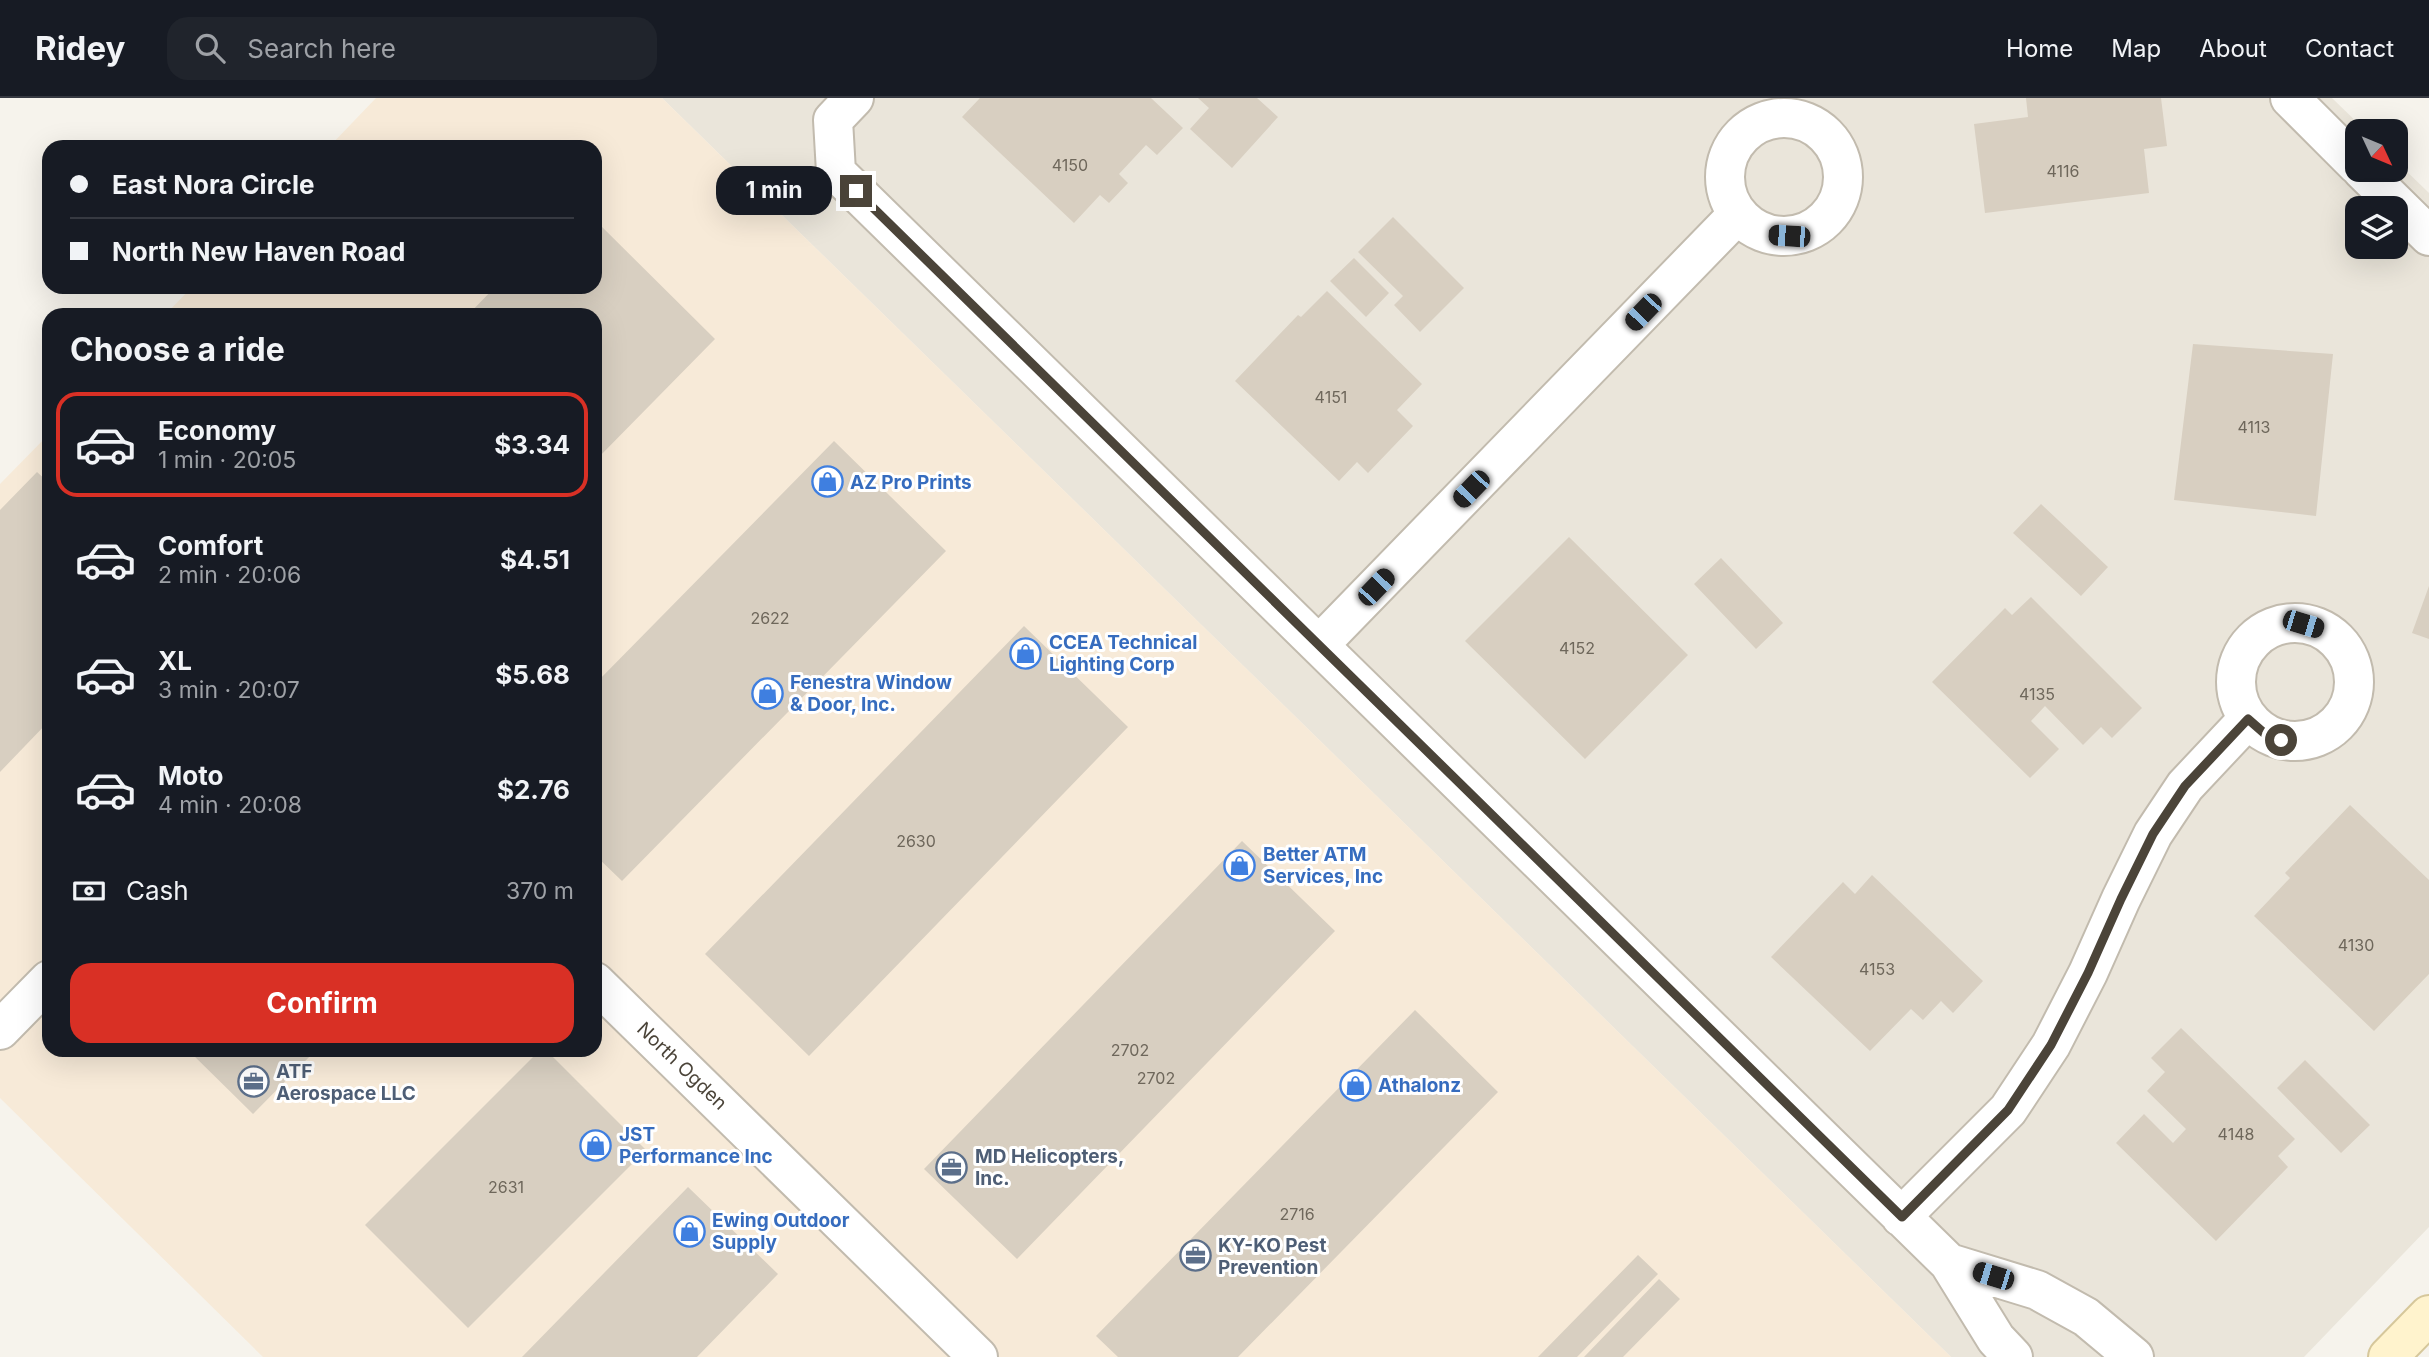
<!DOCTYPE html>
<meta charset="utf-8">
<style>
body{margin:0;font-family:Inter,sans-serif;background:#20242c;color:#f1f3f6;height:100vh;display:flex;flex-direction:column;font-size:26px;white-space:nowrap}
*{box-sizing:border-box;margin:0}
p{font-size:23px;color:#9ea1a6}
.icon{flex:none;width:38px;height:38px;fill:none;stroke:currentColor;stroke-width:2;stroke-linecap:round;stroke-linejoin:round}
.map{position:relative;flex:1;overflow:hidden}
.sheet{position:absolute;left:42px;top:210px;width:560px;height:749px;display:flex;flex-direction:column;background:#171b24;border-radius:21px;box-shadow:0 7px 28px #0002}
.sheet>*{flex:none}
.top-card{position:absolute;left:42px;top:42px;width:560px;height:154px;border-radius:21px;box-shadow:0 7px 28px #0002;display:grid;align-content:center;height:154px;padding:0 28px;background:#171b24}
.needle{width:46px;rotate:134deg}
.tools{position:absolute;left:2345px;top:21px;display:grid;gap:14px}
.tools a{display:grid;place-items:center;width:63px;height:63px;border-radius:14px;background:#171b24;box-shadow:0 7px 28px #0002;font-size:35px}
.end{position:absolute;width:32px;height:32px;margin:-16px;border:9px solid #4b4439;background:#fff;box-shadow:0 0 0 4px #fff}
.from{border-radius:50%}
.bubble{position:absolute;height:49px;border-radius:21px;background:#171b24;box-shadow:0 7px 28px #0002;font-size:23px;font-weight:700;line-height:49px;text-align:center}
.car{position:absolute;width:21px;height:42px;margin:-21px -10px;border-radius:9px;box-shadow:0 0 5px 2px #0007;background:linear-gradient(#222 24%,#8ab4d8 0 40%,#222 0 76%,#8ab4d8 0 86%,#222 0)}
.top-card b{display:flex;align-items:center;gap:24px;height:66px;font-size:26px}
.top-card b+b{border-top:2px solid #363941}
.top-card i{width:18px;height:18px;background:#f1f3f6}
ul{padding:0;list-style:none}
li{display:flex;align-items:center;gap:21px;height:105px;margin:0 14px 10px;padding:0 14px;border:4px solid transparent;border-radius:21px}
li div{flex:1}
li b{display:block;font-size:26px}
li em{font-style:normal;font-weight:700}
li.active{border-color:#d93025}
li>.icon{width:63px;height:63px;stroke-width:1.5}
h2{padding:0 28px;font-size:32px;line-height:84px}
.pay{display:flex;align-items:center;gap:18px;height:77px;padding:0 28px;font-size:26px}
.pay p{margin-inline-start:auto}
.cta{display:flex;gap:14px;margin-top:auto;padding:14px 28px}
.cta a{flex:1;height:80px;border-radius:21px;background:#d93025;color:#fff;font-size:28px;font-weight:700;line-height:80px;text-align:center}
header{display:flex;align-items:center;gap:42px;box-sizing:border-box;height:98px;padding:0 35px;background:#171b24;border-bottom:2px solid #363941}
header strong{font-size:33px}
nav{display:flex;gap:38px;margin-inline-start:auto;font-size:24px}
.search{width:490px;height:63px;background:#20242c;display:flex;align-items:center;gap:18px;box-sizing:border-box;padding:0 24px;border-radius:21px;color:#9ea1a6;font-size:26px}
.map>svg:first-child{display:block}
</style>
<header>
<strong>Ridey</strong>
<div class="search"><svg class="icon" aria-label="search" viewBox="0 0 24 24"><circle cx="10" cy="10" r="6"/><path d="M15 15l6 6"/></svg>Search here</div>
<nav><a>Home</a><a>Map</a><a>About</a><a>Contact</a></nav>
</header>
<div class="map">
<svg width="2429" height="1259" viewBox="0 0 2429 1259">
<rect width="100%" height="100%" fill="#f6f3ec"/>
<path fill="#eae5da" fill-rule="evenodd" d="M662 0H2332L2366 33H2357V72H2396V63L2429 95V1129L2304 1259H1951ZM2357 110H2396V149H2357Z"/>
<path fill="#f7ead8" d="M376 0H662L1951 1259H263L0 1000V386L49 336V952H595V217H165L192 189H595V49H329Z"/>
<path fill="#d8cfc1" d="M980 0H1151L1183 30 1157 57 1146 47 1119 76 1128 85 1109 105 1100 97 1074 125 962 19Z
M1198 0H1257L1278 19 1232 70 1190 31 1209 10Z
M2026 0H2161L2167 48 2144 51 2149 95 1985 115 1974 26 2028 19Z
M1393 119 1464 190 1420 234 1394 207 1403 198 1358 154Z
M595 122 715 241 595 363V217H468L495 189H595Z
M1354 160 1389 195 1366 219 1330 183Z
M1327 193 1422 286 1397 312 1413 328 1368 375 1357 364 1339 383 1235 283 1298 217 1301 219Z
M2193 246 2333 256 2316 418 2174 402Z
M834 343 946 453 622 783 595 757V586Z
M37 374 49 385V623L0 674V412Z
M2041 406 2108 469 2081 498 2013 435Z
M1569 439 1688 557 1585 661 1465 543Z
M1721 460 1783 525 1756 551 1694 486Z
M2429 488V541L2412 535Z
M2031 499 2142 610 2112 640 2101 629 2083 647 2045 608 2031 623 2059 651 2030 680 1932 584 2005 510 2012 517Z
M1024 528 1128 629 809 958 705 856Z
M2350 707 2429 782V876L2374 933 2254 818 2290 780 2285 775Z
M1242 743 1335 833 1017 1161 924 1071Z
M1872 777 1983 883 1953 915 1941 903 1923 922 1911 911 1870 953 1771 859 1843 784 1855 796Z
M1415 912 1498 994 1238 1259H1118L1096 1238Z
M2181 930 2295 1041 2278 1058 2288 1069 2216 1143 2116 1045 2144 1016 2173 1045 2186 1031 2147 993 2165 974 2151 960Z
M188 952H316L253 1016Z
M540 952H546L646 1052 468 1230 365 1127Z
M2305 962 2370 1027 2341 1055 2277 990Z
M688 1089 778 1176 697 1259H522Z
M1638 1157 1658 1176 1577 1259H1538Z
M1659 1181 1680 1201 1623 1259H1584Z"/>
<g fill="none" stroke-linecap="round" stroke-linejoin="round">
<defs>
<path id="minor" d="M854 0 833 22 836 74 1949 1165
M2290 0 2357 67
M1725 79a59 59 0 1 1 118 0a59 59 0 1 1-118 0Z
M2362 72 2429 138
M2236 584a59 59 0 1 1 118 0a59 59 0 1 1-118 0Z
M1319 547 1738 116
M595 884 978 1259
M0 932 49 882
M1901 1119 2008 1012 2051 947 2088 875 2121 801 2153 736 2185 688 2248 621
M2013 1259 1996 1241 1949 1165 2037 1192 2086 1219 2134 1259"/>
<path id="secondary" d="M2388 1259 2429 1217"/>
</defs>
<use href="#minor" stroke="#c2bbae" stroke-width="42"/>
<use href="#secondary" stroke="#d6c79b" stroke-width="42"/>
<use href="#minor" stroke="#fff" stroke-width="38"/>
<use href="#secondary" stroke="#fff3cd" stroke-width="38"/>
</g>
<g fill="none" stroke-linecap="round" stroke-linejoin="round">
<path stroke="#4b4439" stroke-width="9" d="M856 93 1902 1119 2008 1012 2051 947 2088 875 2121 801 2153 736 2185 688 2248 621 2264 635 2281 642"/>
</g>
<defs>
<symbol id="shop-ring" viewBox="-11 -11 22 22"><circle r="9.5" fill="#fff" stroke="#3f7fe0" stroke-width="1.5"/><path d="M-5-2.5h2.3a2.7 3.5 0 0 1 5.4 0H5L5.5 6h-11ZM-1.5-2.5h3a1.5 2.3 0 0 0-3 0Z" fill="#3f7fe0"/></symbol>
<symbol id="office-ring" viewBox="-11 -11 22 22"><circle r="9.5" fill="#fff" stroke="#5c6f8a" stroke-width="1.5"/><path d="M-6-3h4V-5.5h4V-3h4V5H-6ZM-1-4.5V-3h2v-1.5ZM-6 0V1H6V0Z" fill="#5c6f8a"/></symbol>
</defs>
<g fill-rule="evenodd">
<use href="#shop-ring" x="810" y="366" width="35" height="35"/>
<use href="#shop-ring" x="1008" y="538" width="35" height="35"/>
<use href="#shop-ring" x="750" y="578" width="35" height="35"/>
<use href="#shop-ring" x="1222" y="750" width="35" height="35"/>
<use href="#office-ring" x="236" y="966" width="35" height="35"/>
<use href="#shop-ring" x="1338" y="970" width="35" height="35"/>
<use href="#shop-ring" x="578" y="1030" width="35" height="35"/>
<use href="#office-ring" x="934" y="1052" width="35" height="35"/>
<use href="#shop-ring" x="672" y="1116" width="35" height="35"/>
<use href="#office-ring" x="1178" y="1140" width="35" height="35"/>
</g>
<g text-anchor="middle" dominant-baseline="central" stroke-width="6" stroke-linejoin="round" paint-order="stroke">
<g font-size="16" fill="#6e675b">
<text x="1070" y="67">4150</text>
<text x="2063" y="73">4116</text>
<text x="1331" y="299">4151</text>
<text x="2254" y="329">4113</text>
<text x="770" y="520">2622</text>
<text x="1577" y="550">4152</text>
<text x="2037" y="596">4135</text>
<text x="916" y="743">2630</text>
<text x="2356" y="847">4130</text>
<text x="1877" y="871">4153</text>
<text x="1130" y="952">2702</text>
<text x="1156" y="980">2702</text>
<text x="2236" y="1036">4148</text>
<text x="506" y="1089">2631</text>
<text x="1297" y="1116">2716</text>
</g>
<g font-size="19" font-weight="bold" fill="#366cbe" stroke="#fff" text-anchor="start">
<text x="850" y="384">AZ Pro Prints</text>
<text x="1049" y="544">CCEA Technical<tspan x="1049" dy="22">Lighting Corp</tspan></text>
<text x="790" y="584">Fenestra Window<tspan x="790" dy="22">&amp; Door, Inc.</tspan></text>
<text x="1263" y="756">Better ATM<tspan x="1263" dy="22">Services, Inc</tspan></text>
<text x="1378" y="987">Athalonz</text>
<text x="619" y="1036">JST<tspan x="619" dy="22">Performance Inc</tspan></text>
<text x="712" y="1122">Ewing Outdoor<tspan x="712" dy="22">Supply</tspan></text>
</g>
<g font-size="19" fill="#4b4439" stroke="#fff">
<text transform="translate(682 968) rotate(44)">North Ogden</text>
</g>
<g font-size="19" font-weight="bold" fill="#4e5e75" stroke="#fff" text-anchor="start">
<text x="276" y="973">ATF<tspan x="276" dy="22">Aerospace LLC</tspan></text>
<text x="975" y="1058">MD Helicopters,<tspan x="975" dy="22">Inc.</tspan></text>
<text x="1218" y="1147">KY-KO Pest<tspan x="1218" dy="22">Prevention</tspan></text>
</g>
</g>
</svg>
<div class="tools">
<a><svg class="needle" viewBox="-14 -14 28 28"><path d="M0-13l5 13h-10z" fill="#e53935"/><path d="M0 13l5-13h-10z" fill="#9ea1a6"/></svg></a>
<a><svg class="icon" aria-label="layers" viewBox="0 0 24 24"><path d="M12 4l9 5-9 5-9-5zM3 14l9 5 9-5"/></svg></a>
</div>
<i class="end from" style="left:2281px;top:642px"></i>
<i class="end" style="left:856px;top:93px"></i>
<div class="bubble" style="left:716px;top:68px;width:116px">1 min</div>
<i class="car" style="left:1789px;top:138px;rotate:274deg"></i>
<i class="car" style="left:1643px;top:214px;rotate:224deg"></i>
<i class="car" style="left:1471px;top:391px;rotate:224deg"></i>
<i class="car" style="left:1376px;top:489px;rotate:44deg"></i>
<i class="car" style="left:2303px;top:526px;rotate:107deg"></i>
<i class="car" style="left:1993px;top:1178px;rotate:287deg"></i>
<div class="top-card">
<b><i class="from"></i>East Nora Circle</b>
<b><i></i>North New Haven Road</b>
</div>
<section class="sheet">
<h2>Choose a ride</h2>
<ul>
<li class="active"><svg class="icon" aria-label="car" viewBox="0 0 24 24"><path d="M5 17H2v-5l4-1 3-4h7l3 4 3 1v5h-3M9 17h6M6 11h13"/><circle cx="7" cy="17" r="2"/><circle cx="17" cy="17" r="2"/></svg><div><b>Economy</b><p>1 min · 20:05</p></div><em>$3.34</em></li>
<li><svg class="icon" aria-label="car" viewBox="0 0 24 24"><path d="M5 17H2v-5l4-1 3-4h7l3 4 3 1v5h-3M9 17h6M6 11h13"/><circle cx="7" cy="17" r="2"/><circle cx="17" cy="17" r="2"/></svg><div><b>Comfort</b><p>2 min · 20:06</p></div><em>$4.51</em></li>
<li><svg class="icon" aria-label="car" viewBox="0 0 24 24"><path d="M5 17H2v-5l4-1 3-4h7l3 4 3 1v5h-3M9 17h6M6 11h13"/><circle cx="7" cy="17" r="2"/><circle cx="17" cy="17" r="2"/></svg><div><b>XL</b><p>3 min · 20:07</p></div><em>$5.68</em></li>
<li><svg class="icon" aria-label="car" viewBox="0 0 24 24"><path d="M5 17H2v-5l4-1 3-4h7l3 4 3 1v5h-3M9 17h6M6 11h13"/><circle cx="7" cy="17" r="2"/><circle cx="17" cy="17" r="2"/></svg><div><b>Moto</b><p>4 min · 20:08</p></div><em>$2.76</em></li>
</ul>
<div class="pay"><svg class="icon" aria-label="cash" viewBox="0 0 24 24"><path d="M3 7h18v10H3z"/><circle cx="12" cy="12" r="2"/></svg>Cash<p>370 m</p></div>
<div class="cta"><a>Confirm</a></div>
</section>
</div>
